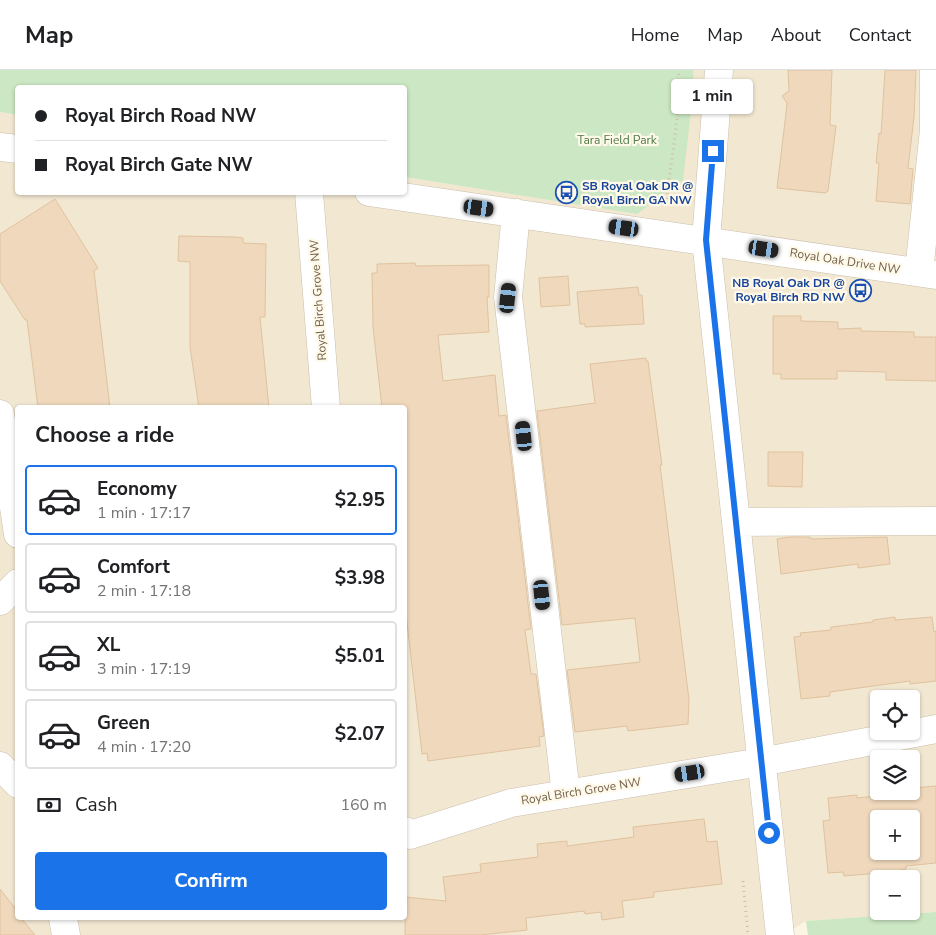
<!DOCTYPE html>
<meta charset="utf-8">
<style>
body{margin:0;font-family:"Nunito Sans",sans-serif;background:#f2f2f2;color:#202124;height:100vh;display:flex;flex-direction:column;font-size:19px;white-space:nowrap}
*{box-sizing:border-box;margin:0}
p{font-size:16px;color:#757577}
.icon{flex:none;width:28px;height:28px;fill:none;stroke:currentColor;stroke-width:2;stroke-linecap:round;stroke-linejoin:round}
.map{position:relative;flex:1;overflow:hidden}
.side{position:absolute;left:15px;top:335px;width:392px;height:515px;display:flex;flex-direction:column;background:#fff;border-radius:5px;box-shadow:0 1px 4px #0004}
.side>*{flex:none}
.top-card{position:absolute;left:15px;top:15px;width:392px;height:110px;border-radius:5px;box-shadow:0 1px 4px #0004;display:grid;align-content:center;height:110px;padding:0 20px;background:#fff}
.buttons{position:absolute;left:870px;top:620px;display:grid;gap:10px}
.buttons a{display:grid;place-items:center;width:50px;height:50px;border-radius:5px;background:#fff;box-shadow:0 1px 4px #0004;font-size:25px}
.end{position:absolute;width:22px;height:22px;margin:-11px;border:6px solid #1a73e8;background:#fff;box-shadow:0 0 0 2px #fff}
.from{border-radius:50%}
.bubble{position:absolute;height:35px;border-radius:5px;background:#fff;box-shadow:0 1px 4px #0004;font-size:16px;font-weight:700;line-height:35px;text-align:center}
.car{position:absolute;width:15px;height:30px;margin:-15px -8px;border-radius:6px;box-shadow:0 0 4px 1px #0007;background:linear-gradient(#222 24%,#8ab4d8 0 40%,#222 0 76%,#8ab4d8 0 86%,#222 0)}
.top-card b{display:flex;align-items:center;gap:18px;height:48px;font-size:19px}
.top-card b+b{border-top:1px solid #e0e0e0}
.top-card i{width:12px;height:12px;background:#202124}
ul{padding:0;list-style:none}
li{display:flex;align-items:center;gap:15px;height:70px;margin:0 10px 8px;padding:0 10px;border:2px solid #e0e0e0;border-radius:5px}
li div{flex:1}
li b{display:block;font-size:19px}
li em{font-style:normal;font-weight:700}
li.selected{border-color:#1a73e8}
li>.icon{width:45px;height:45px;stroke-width:1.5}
h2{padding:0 20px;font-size:22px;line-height:60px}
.pay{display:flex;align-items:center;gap:12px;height:55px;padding:0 20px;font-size:19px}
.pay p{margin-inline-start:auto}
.primary-button{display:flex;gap:10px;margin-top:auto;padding:10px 20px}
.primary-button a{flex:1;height:58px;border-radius:5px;background:#1a73e8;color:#fff;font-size:20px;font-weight:700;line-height:58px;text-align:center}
header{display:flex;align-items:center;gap:30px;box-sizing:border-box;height:70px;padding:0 25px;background:#fff;border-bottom:1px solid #e0e0e0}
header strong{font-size:24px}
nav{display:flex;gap:28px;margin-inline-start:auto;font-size:18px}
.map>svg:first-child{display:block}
</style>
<header>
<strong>Map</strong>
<nav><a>Home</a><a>Map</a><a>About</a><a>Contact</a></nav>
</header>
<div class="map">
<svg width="936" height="865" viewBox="0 0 936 865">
<rect width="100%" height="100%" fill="#fbf5e3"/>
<path fill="#f2e8d2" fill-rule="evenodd" d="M693 0H936V842L806 851 784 865H0V42L17 45 18 122H405V107L637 144 694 16ZM18 338H405V848H18ZM879 629H911V661H879ZM879 689H911V721H879ZM879 749H911V781H879ZM879 809H911V841H879Z"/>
<path fill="#cce7c3" d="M0 0H693L694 16 683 110 637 144 405 107V18H18L17 45 0 42Z
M936 842V865H808L806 851Z"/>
<path fill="#efd8bc" stroke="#e0c29e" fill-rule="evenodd" d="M788 0H832L830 55 836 56 828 121 825 123 777 118 786 43 787 33 782 26 789 21Z
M885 0H916L914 47 908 98 913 99 910 134 876 131 879 93H876L879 63 881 64Z
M55 129 98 198 94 201 110 338H38L27 250H25L0 211V164Z
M179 166 235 167 243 168V173L266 174 265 247H260L269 338H199L190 277V192L178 191Z
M415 193 416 196 489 195V227H487L489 262 438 265 443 311 495 305 499 346 506 345 531 559 525 560 531 604H536L544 666 539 667 540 676 428 691 427 683 422 684 405 535V338H382L373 257 372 203H377V194Z
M568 206 570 235 541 237 539 208Z
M638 217 639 225H642L644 254 585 257V254H580L577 222Z
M773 246H801V251L838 252V259L861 258V261L914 262V267H936V311L886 310V302L837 301V309H781V304H773Z
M646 288V291H648L662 395H660L689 630 688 654 628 661 627 656 575 662 567 600 640 592 635 548 562 555 537 341 595 333 590 294Z
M768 382H803L802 417 768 416Z
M790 467H810V469L887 467 890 494 858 498V494L781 504 777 469Z
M895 547V550L932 547 934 562 936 561V611L910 614V611L866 617 830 622V626L801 629 794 567 801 566 800 563 831 560V557L873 552V550Z
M936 716V793L906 796V799L891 802 844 806 843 802 828 803 823 751 830 750 828 728 857 725V728L914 722 913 718ZM879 749H911V781H879Z
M704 749 707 772 717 771 722 814 654 822V827L622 831 624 847 602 850 601 842 585 844 584 841 526 848 527 860 481 865H405V827L446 831 443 807 481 802 480 794 538 787 537 774 567 771V776L634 767 633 757Z
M0 819 18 842V848H21L35 865H0Z"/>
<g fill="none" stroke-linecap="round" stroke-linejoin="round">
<defs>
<path id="minor" d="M719 0 706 170 780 865
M0 77 18 79
M309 122 326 338
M369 122 936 205
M516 143 508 227 566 724
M919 202 934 60V0
M0 344 18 464
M736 452 936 451
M0 531 18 513
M0 696 18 714
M405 761 410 765 511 733 761 692 936 659
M63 848 66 865"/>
</defs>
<use href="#minor" stroke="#cbbeab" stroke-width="29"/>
<path stroke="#d3bca0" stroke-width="3" stroke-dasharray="1 4" stroke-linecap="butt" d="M666 134 677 50 679 0
M743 811 748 865"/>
<use href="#minor" stroke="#fff" stroke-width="28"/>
</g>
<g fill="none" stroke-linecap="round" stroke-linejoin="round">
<path stroke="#1a73e8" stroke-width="6" d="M713 81 706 170 769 763"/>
</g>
<defs>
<symbol id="bus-ring" viewBox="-11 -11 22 22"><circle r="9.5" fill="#fef9e9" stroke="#1a4fb4" stroke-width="1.5"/><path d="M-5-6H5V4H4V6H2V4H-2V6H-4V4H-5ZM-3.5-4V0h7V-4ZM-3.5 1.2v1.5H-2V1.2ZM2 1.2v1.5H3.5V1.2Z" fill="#1a4fb4"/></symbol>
</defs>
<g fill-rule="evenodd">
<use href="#bus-ring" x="554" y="110" width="25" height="25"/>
<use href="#bus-ring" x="848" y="208" width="25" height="25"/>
</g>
<g text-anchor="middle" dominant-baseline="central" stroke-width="4.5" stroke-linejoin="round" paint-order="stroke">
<g font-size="12" fill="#4e7c46" stroke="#fef9e9">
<text x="617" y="70">Tara Field Park</text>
</g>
<g font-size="12" font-weight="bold" fill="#164399" stroke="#fef9e9" text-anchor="start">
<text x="582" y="116">SB Royal Oak DR @<tspan x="582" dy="14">Royal Birch GA NW</tspan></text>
<text x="845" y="213" text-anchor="end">NB Royal Oak DR @<tspan x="845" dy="14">Royal Birch RD NW</tspan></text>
</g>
<g font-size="12" fill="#715f4b" stroke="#fef9e9">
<text transform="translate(845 191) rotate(9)">Royal Oak Drive NW</text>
<text transform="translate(318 230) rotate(-94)">Royal Birch Grove NW</text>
<text transform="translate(581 721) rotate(-9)">Royal Birch Grove NW</text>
</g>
</g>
</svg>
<div class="buttons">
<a><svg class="icon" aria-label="locate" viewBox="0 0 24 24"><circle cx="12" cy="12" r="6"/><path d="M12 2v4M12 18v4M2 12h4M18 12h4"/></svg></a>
<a><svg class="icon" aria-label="layers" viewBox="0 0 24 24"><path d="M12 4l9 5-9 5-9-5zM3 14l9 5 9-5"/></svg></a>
<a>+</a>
<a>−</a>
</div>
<i class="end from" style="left:769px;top:763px"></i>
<i class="end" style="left:713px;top:81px"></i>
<div class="bubble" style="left:671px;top:9px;width:82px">1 min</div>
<i class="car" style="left:479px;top:138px;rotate:98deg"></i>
<i class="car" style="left:624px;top:158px;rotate:278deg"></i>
<i class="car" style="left:764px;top:179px;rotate:99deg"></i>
<i class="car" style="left:508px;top:228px;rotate:6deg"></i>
<i class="car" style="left:524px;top:366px;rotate:354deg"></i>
<i class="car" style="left:542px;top:525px;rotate:174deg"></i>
<i class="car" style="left:690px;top:703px;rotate:261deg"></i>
<div class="top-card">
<b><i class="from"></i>Royal Birch Road NW</b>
<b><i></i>Royal Birch Gate NW</b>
</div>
<section class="side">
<h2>Choose a ride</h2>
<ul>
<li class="selected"><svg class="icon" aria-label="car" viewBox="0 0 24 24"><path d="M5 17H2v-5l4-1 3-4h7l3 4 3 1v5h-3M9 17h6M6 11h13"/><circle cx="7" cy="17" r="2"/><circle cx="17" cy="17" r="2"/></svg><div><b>Economy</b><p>1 min · 17:17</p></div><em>$2.95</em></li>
<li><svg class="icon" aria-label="car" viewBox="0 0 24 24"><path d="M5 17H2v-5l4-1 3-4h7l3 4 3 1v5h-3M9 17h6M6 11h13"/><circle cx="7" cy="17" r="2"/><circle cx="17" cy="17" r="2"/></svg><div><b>Comfort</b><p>2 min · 17:18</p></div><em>$3.98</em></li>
<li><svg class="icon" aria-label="car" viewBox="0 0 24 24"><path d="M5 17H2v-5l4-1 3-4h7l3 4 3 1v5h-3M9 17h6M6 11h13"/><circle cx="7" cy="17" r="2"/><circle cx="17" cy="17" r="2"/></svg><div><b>XL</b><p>3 min · 17:19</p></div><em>$5.01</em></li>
<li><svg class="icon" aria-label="car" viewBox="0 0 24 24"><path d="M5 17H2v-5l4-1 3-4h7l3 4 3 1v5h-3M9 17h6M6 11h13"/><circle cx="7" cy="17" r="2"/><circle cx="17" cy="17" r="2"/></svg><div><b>Green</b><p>4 min · 17:20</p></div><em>$2.07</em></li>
</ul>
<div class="pay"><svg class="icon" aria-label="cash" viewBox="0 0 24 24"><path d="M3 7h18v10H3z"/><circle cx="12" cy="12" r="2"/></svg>Cash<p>160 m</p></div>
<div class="primary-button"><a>Confirm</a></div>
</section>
</div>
